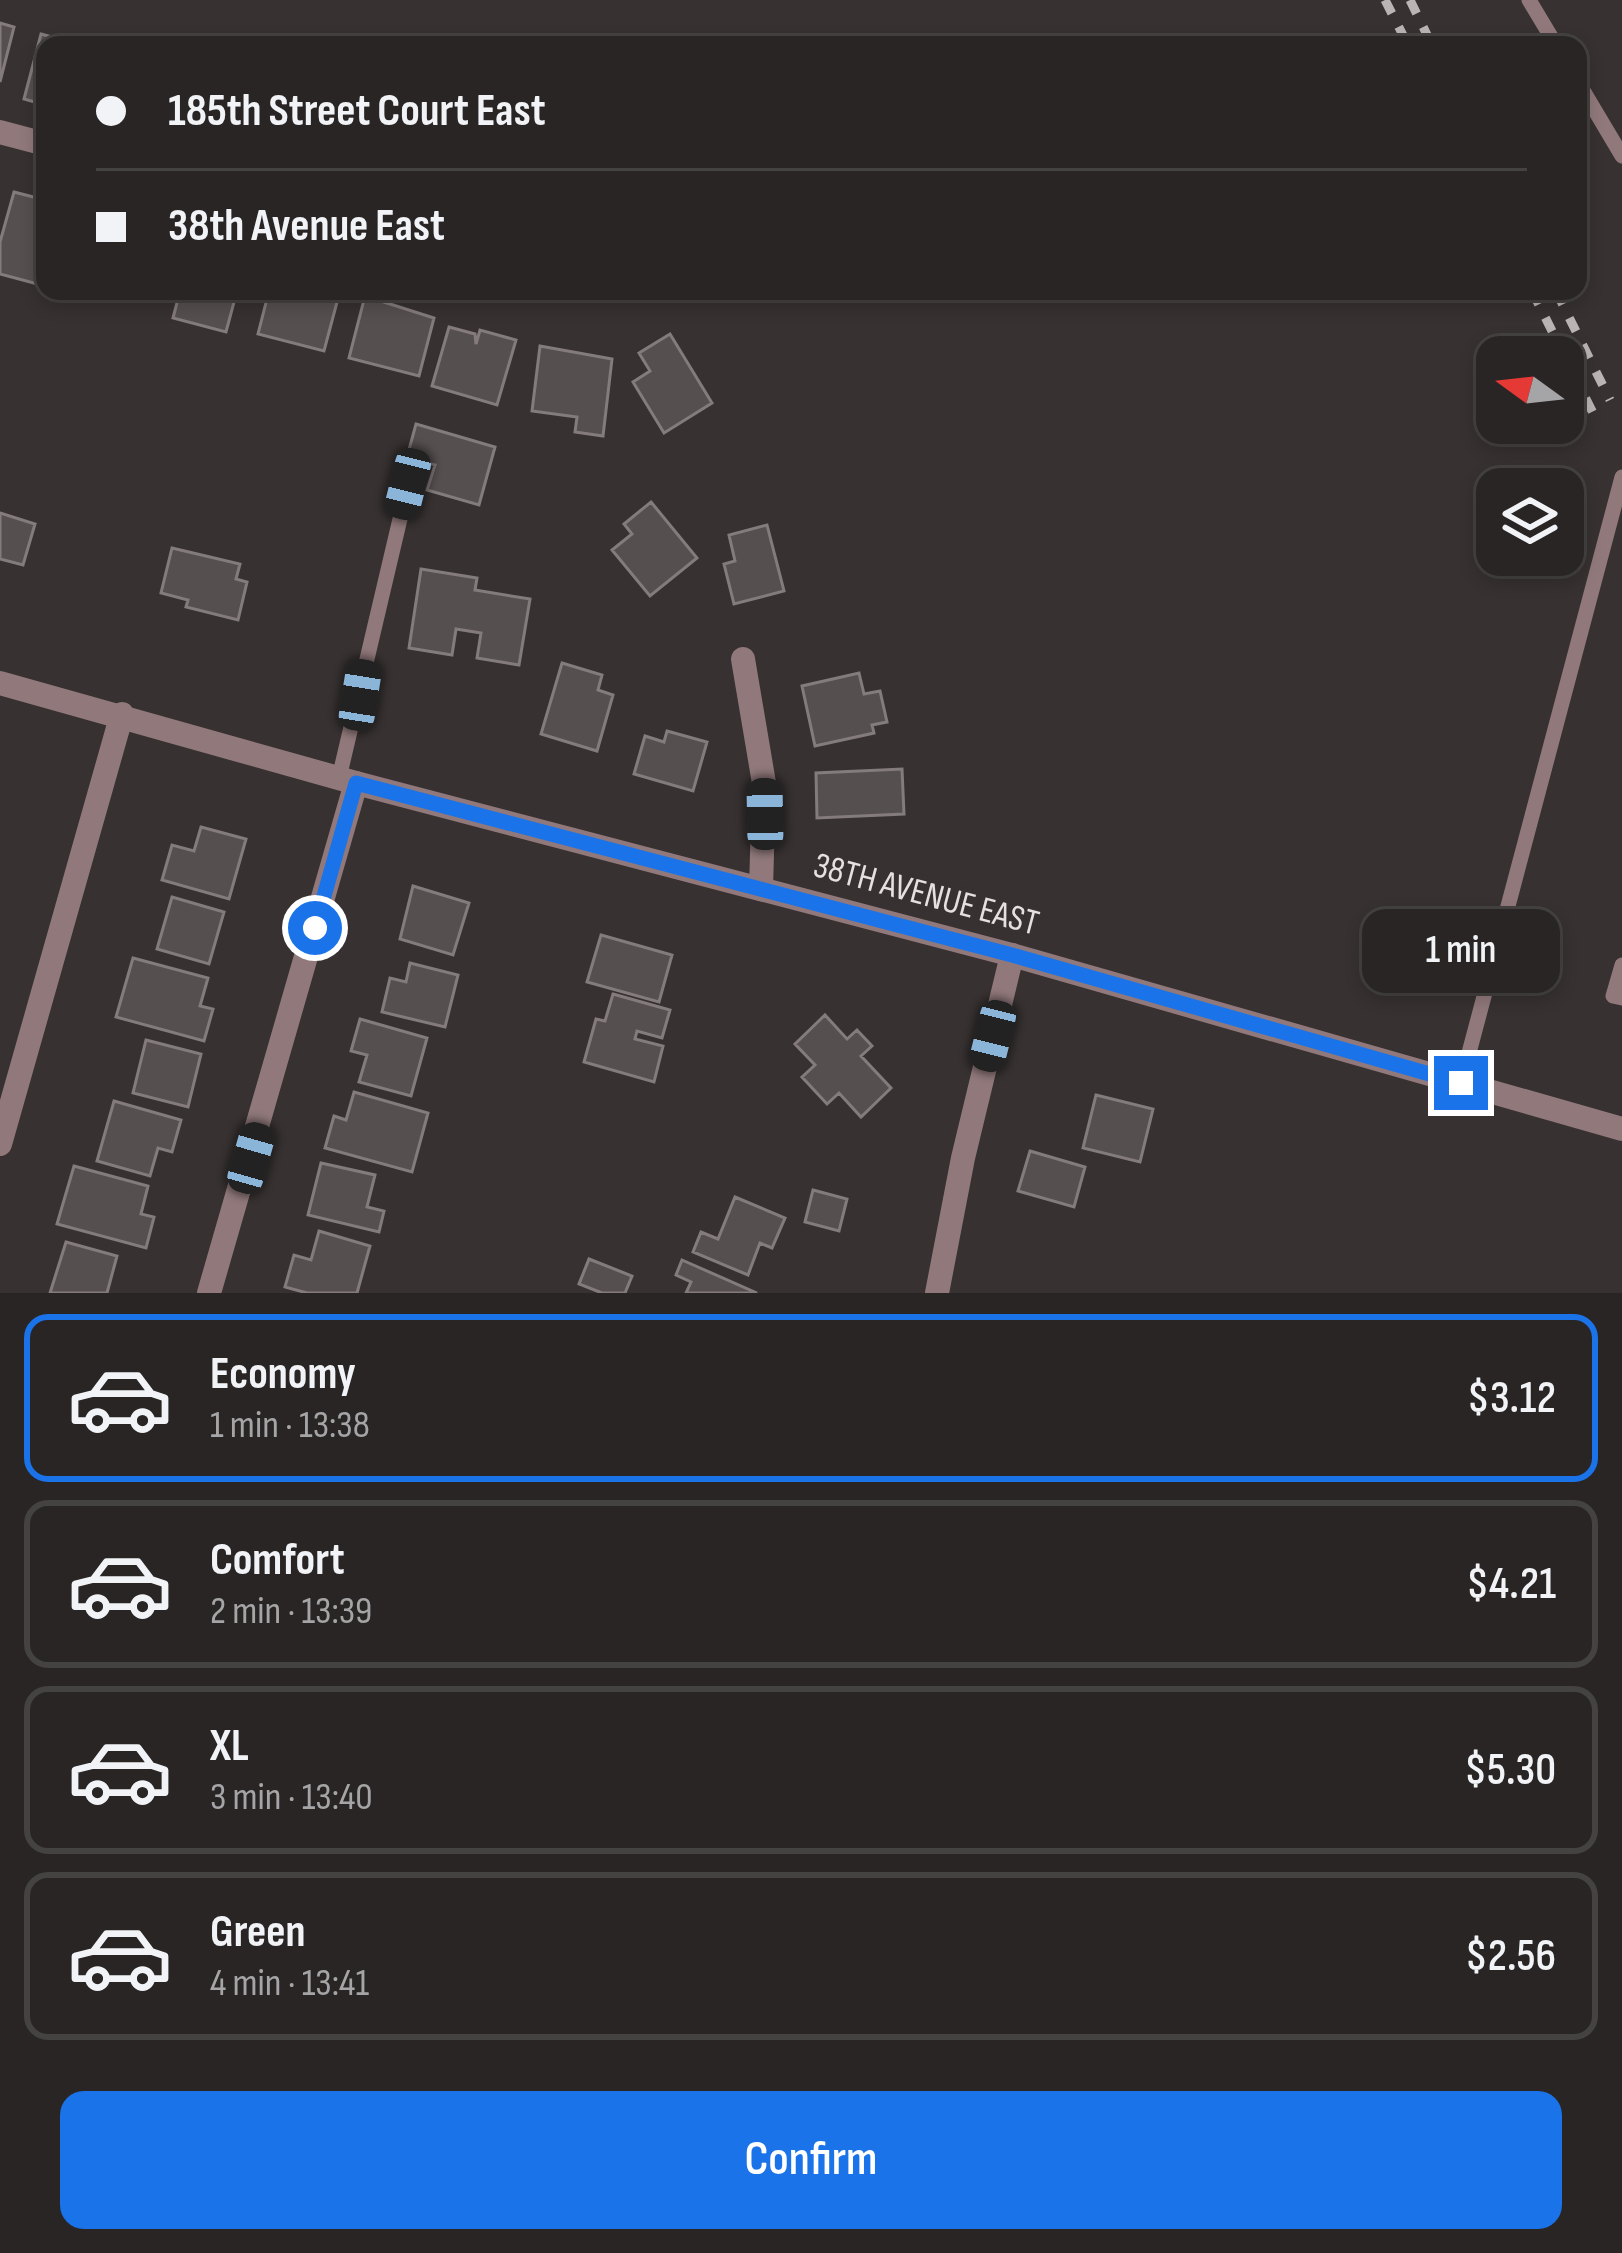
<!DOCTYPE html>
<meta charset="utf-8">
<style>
body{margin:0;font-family:"Sofia Sans Condensed",sans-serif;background:#312d2d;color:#f1f3f6;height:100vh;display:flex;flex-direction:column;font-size:45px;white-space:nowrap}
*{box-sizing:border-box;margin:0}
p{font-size:39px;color:#a5a5a7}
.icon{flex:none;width:66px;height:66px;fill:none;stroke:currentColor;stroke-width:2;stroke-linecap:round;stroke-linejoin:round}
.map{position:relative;height:1293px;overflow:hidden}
.side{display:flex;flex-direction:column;background:#292525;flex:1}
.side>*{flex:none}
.hud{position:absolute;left:36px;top:36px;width:1551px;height:264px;border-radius:24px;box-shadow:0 6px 18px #0003,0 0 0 3px #454242;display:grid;align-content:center;height:264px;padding:0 60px;background:#292525}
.needle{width:78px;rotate:285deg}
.buttons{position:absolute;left:1476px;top:336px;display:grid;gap:24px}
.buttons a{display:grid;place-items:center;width:108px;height:108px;border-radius:24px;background:#292525;box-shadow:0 6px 18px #0003,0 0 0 3px #454242;font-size:60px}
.end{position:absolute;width:54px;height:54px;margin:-27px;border:15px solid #1a73e8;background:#fff;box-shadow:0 0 0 6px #fff}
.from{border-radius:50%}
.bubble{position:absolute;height:84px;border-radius:24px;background:#292525;box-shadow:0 6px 18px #0003,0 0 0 3px #454242;font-size:39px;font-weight:600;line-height:84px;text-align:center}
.car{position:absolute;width:36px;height:72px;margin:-36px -18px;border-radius:15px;box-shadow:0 0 9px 3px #0007;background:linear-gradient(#222 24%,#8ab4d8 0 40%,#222 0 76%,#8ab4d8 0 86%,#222 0)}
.hud b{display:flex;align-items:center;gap:42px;height:114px;font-size:45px}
.hud b+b{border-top:3px solid #454242}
.hud i{width:30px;height:30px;background:#f1f3f6}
ul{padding:21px 0 0;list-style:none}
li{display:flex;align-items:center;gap:36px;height:168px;margin:0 24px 18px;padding:0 36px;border:6px solid #454242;border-radius:24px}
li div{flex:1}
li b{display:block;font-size:45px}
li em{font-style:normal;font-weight:600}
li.on{border-color:#1a73e8}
li>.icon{width:108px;height:108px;stroke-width:1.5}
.primary-button{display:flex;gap:24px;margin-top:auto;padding:24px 60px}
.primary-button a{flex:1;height:138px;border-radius:24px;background:#1a73e8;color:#fff;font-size:48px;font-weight:600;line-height:138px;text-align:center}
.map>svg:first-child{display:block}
</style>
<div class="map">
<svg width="1622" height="1293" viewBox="0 0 1622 1293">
<rect width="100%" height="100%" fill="#373131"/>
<path fill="#564f50" stroke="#837b7c" stroke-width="3" d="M0 23 14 27 0 82Z
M41 34 82 45H45V105L24 99Z
M14 192 45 200V286L0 274V242Z
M180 291H237L226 332 173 318Z
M269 291H340L324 351 258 334Z
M365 296 434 318 419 376 349 358Z
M449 327 475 334 476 344 480 330 516 340 497 405 432 386Z
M670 334 712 403 664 433 633 382 650 371 639 353Z
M540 346 612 359 603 436 575 432 577 417 532 411Z
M416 424 495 447 479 505 427 490 435 465 407 457Z
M651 502 697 558 650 596 612 550 632 534 624 524Z
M0 513 35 524 23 565 0 559Z
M767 525 784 591 734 604 724 564 735 561 729 535Z
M172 548 240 564 236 579 247 582 238 620 186 607 188 600 161 593Z
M421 569 477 578 475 590 530 599 519 665 477 658 481 633 456 629 452 655 409 648Z
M562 663 602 675 598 690 613 695 597 751 541 734Z
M859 673 864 694 880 691 887 722 872 725 874 733 815 746 802 686Z
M667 731 707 742 693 791 634 774 645 736 664 742Z
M902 769 904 814 817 818 816 773Z
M201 827 246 839 229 899 162 880 172 845 194 851Z
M413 886 469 903 453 955 400 939Z
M172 897 224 912 209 964 157 949Z
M601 935 672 955 659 1002 587 982Z
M133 958 208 978 200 1006 213 1009 204 1041 116 1017Z
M410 963 458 975 445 1027 382 1012 390 978 406 982Z
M613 994 670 1010 662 1038 637 1031 635 1039 663 1046 654 1082 584 1062 596 1019 605 1021Z
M825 1015 847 1039 857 1030 872 1046 861 1056 891 1088 861 1117 839 1093 827 1104 802 1077 815 1065 795 1044Z
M360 1019 427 1038 411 1096 359 1082 367 1055 351 1051Z
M146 1040 201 1054 188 1107 133 1093Z
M354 1092 428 1113 412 1172 325 1148 334 1116 346 1120Z
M1096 1095 1153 1109 1140 1162 1083 1148Z
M114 1101 181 1120 172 1152 158 1148 150 1176 97 1161Z
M1030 1151 1085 1167 1074 1207 1018 1191Z
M321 1163 375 1175 367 1207 384 1211 379 1232 308 1215Z
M74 1166 148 1186 141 1214 154 1217 146 1248 57 1224Z
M813 1190 847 1199 839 1231 805 1222Z
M735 1197 785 1218 772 1248 760 1243 748 1275 693 1252 701 1232 718 1239Z
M319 1231 370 1246 357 1293H307L285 1287 294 1255 311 1260Z
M66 1242 117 1256 107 1293H50Z
M589 1259 632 1276 625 1293H602L579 1284Z
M682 1260 757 1293H686L691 1282 676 1275Z"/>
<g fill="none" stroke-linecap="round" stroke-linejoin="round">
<path stroke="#91797b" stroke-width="15" d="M1529 0 1556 45
M1578 82 1622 156
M339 778 408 485
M1622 965 1613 996 1622 998
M1461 1083 1622 477"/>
<path stroke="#91797b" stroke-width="24" d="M0 132 45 144
M743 659 764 783 761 889
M0 1144 122 714
M209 1293 356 783
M937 1293 963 1158 1012 955"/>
<path stroke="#91797b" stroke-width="24" d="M0 683 356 783 1012 955 1622 1129"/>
<path stroke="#bab4b5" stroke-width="9" stroke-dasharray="15 15" stroke-linecap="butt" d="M1385 0 1408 45
M1410 0 1432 45
M1532 291 1594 415
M1556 291 1610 400"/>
</g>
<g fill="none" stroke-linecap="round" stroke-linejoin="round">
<path stroke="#1a73e8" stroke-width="15" d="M315 928 356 783 1012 955 1461 1083"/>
</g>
<g text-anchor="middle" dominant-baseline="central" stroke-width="10" stroke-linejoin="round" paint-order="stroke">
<g font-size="36" fill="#e5e0e1" stroke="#373131">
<text transform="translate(926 895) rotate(15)">38TH AVENUE EAST</text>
</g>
</g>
</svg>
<div class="buttons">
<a><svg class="needle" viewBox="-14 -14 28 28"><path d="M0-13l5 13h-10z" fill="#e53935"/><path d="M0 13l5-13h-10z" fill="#a5a5a7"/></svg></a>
<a><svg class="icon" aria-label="layers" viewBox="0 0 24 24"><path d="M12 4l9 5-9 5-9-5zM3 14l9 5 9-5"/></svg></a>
</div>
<i class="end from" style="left:315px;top:928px"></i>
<i class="end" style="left:1461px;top:1083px"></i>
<div class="bubble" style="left:1362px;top:909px;width:198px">1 min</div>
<i class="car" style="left:408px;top:484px;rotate:194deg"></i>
<i class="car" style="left:360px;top:695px;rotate:9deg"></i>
<i class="car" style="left:765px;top:814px;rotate:359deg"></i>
<i class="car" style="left:993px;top:1036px;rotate:194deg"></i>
<i class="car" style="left:251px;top:1158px;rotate:16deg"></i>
<div class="hud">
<b><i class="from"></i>185th Street Court East</b>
<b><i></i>38th Avenue East</b>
</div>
</div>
<section class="side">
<ul>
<li class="on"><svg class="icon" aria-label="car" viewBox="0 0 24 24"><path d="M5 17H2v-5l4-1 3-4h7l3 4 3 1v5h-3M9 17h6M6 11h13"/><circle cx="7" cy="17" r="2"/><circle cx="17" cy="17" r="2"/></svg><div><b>Economy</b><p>1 min · 13:38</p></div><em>$3.12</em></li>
<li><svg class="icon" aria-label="car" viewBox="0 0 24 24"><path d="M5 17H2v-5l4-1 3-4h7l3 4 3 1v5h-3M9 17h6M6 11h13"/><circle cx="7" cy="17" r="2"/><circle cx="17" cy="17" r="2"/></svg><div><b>Comfort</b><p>2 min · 13:39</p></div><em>$4.21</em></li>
<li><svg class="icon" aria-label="car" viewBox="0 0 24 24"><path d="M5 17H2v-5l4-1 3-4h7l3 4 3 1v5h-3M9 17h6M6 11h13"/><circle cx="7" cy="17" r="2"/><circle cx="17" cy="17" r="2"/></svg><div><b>XL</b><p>3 min · 13:40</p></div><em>$5.30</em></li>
<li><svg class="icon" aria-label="car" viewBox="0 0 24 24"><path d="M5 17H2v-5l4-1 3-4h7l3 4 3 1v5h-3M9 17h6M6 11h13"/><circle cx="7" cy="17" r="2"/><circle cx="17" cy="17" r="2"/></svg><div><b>Green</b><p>4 min · 13:41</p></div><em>$2.56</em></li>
</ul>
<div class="primary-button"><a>Confirm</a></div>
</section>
